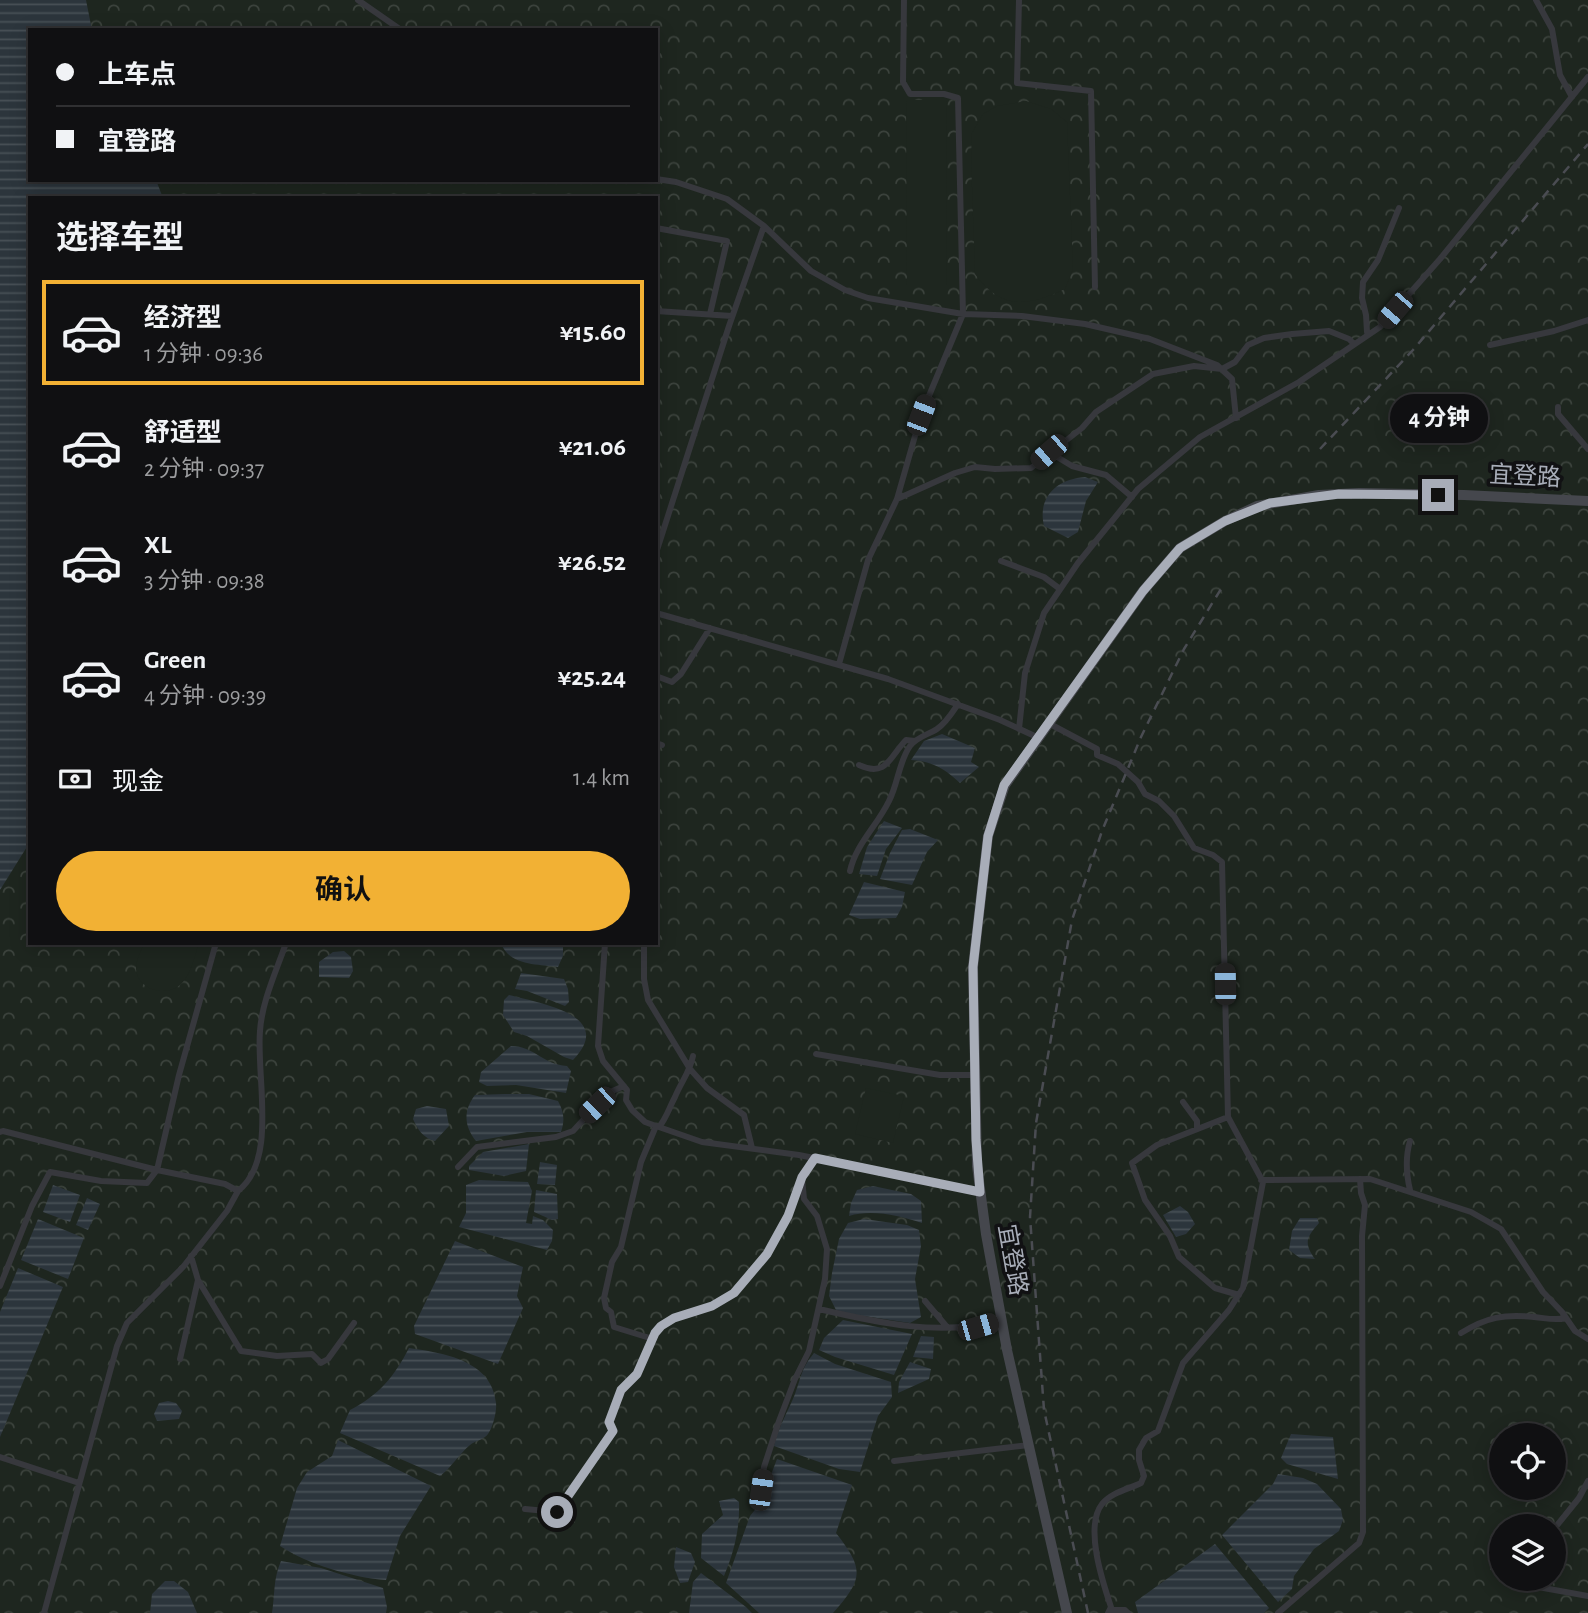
<!DOCTYPE html>
<html lang="zh">
<meta charset="utf-8">
<style>
body{margin:0;font-family:"Alegreya Sans","Noto Sans SC",sans-serif;background:#1e1e20;color:#f1f3f6;height:100vh;display:flex;flex-direction:column;font-size:26px;white-space:nowrap}
*{box-sizing:border-box;margin:0}
p{font-size:23px;color:#9c9d9f}
.icon{flex:none;width:38px;height:38px;fill:none;stroke:currentColor;stroke-width:2;stroke-linecap:round;stroke-linejoin:round}
.map{position:relative;flex:1;overflow:hidden}
.sheet{position:absolute;left:28px;top:196px;width:630px;height:749px;display:flex;flex-direction:column;background:#101012;border-radius:0px;box-shadow:0 4px 18px #0003,0 0 0 2px #303032}
.sheet>*{flex:none}
.banner{position:absolute;left:28px;top:28px;width:630px;height:154px;border-radius:0px;box-shadow:0 4px 18px #0003,0 0 0 2px #303032;display:grid;align-content:center;height:154px;padding:0 28px;background:#101012}
.tools{position:absolute;left:1489px;top:1423px;display:grid;gap:14px}
.tools a{display:grid;place-items:center;width:77px;height:77px;border-radius:50%;background:#101012;box-shadow:0 4px 18px #0003,0 0 0 2px #303032;font-size:35px}
.end{position:absolute;width:32px;height:32px;margin:-16px;border:9px solid #a8adb8;background:#111;box-shadow:0 0 0 4px #111}
.from{border-radius:50%}
.bubble{position:absolute;height:49px;border-radius:24px;background:#101012;box-shadow:0 4px 18px #0003,0 0 0 2px #303032;font-size:23px;font-weight:700;line-height:49px;text-align:center}
.car{position:absolute;width:21px;height:42px;margin:-21px -10px;border-radius:9px;box-shadow:0 0 5px 2px #0007;background:linear-gradient(#222 24%,#8ab4d8 0 40%,#222 0 76%,#8ab4d8 0 86%,#222 0)}
.banner b{display:flex;align-items:center;gap:24px;height:66px;font-size:26px}
.banner b+b{border-top:2px solid #303032}
.banner i{width:18px;height:18px;background:#f1f3f6}
ul{padding:0;list-style:none}
li{display:flex;align-items:center;gap:21px;height:105px;margin:0 14px 10px;padding:0 14px;border:4px solid transparent;border-radius:0px}
li div{flex:1}
li b{display:block;font-size:26px}
li em{font-style:normal;font-weight:700}
li.active{border-color:#f2b134}
li>.icon{width:63px;height:63px;stroke-width:1.5}
h2{padding:0 28px;font-size:32px;line-height:84px}
.pay{display:flex;align-items:center;gap:18px;height:77px;padding:0 28px;font-size:26px}
.pay p{margin-inline-start:auto}
.action{display:flex;gap:14px;margin-top:auto;padding:14px 28px}
.action a{flex:1;height:80px;border-radius:42px;background:#f2b134;color:#111;font-size:28px;font-weight:700;line-height:80px;text-align:center}
.map>svg:first-child{display:block}
</style>
<div class="map">
<svg width="1588" height="1613" viewBox="0 0 1588 1613">
<defs>
<pattern id="park-crowns" width="20" height="18" patternUnits="userSpaceOnUse" patternTransform="scale(1.75)"><rect width="20" height="18" fill="#1e261f"/><path d="M2 6a3 3 0 1 1 6 0M12 15a3 3 0 1 1 6 0" fill="none" stroke="#3c433d"/></pattern>
<pattern id="water-rules" width="6" height="5" patternUnits="userSpaceOnUse" patternTransform="scale(1.75)"><rect width="6" height="5" fill="#2c353c"/><path d="M0 2.5h6" fill="none" stroke="#485056"/></pattern>
</defs>
<rect width="100%" height="100%" fill="#161618"/>
<path fill="url(#park-crowns)" fill-rule="evenodd" d="M0 0H1588V1613H0ZM30 30H656V180H30ZM30 198H656V943H30ZM1502 1435H1554V1488H1502ZM1502 1526H1554V1578H1502Z"/>
<path fill="#1e261f" d="M906 100H946L947 285H907Z
M1026 101 1051 109 1067 122 1073 269 1065 289C1027 307 1001 310 975 274L971 158 972 133 983 114 997 106Z
M144 943H199C195 955 191 974 182 983 168 998 138 991 136 969 136 960 141 951 144 943Z
M866 1088 904 1096 893 1143 855 1134Z"/>
<path fill="url(#water-rules)" d="M0 0H86L92 30H30V180H156L163 198H30V842L0 890Z
M1085 477 1098 482 1086 501 1078 532 1068 538 1044 526C1037 496 1058 479 1085 477Z
M942 734 975 748 971 762 979 767 960 783C945 769 932 761 911 760L924 741Z
M884 821 902 828 886 849 877 876 859 874 867 847Z
M910 829 938 840 927 852 912 885 880 879 890 853 902 830Z
M864 882 905 892 902 907 896 918 860 919 849 915Z
M501 943H563V956L558 967C538 964 509 966 501 943Z
M344 951 351 957 353 971 349 978 319 977V962L333 952Z
M521 973 564 979 568 989 569 1002 565 1006 527 991 515 989Z
M509 995C539 1003 617 1015 573 1060L564 1057 527 1036 514 1032 503 1015 504 1000Z
M511 1046C534 1046 544 1065 567 1066L571 1071 566 1093 516 1085 487 1086 479 1082 481 1072Z
M505 1094H529L558 1101C564 1112 565 1120 561 1132H527L476 1141C464 1126 463 1111 475 1095Z
M427 1106 446 1109 449 1126 435 1141C423 1138 418 1130 413 1119L416 1109Z
M529 1144 526 1171 504 1176 469 1170V1166L483 1152Z
M540 1162 557 1165 555 1185 537 1184Z
M479 1180 528 1182 532 1191 526 1223 532 1224 533 1216 543 1220 553 1230 552 1241 547 1250 459 1227 466 1213V1185Z
M53 1185 80 1195 70 1222 43 1212Z
M873 1186 911 1194 921 1201 922 1223C899 1216 873 1209 849 1216L851 1203 857 1190Z
M536 1190 557 1194 558 1219 552 1220 534 1212Z
M87 1198 100 1204 88 1230 76 1225Z
M1180 1206 1188 1212 1195 1224 1186 1234 1176 1237 1163 1215Z
M1300 1218H1317L1319 1223C1307 1237 1303 1242 1315 1259L1300 1258 1289 1250 1292 1231Z
M38 1219 84 1238 68 1279 21 1260Z
M864 1219 907 1225 919 1230 921 1246 915 1279 921 1317 910 1323 851 1314 836 1310 829 1296 832 1273 839 1239 848 1223Z
M455 1241 523 1267 517 1296 523 1308 498 1364 415 1334 414 1326Z
M18 1268 63 1287 0 1437V1312Z
M843 1320 912 1334 894 1375 835 1357 819 1350 824 1338Z
M921 1336 934 1337 933 1359 913 1357Z
M409 1348C443 1353 492 1360 496 1403 497 1411 493 1427 488 1434 485 1439 475 1441 470 1445 459 1454 452 1467 440 1476L340 1433 350 1410C379 1395 394 1377 409 1348Z
M814 1353 835 1364 891 1382 892 1397 878 1416 860 1472 839 1469 774 1446C778 1427 788 1412 795 1394 802 1375 801 1369 814 1353Z
M910 1362 931 1369 929 1379 898 1393 899 1382Z
M168 1401 176 1403 182 1411 179 1419 157 1421 154 1414 159 1403Z
M1291 1434 1333 1437 1338 1479 1287 1464 1281 1458Z
M338 1440 431 1486 400 1536 386 1580C354 1578 307 1564 280 1546L297 1488 307 1472 332 1456Z
M777 1459 852 1485 836 1533C865 1570 863 1579 833 1613H759L726 1583 750 1516 767 1495 769 1480Z
M1278 1474 1303 1478 1317 1484 1341 1509 1343 1520 1339 1531 1314 1549 1294 1576 1292 1589 1278 1602 1222 1535 1273 1484Z
M734 1498 739 1502C740 1529 734 1552 724 1576L701 1558 702 1534 723 1515 719 1501Z
M1215 1544 1269 1608 1264 1613H1138L1135 1602Z
M676 1547 691 1553 695 1562 688 1582 680 1583 674 1567Z
M281 1561 321 1568 383 1588 387 1607 386 1613H272C275 1595 273 1579 281 1561Z
M701 1573 746 1607 752 1613H689L693 1582Z
M165 1581H174L188 1592 197 1613H150L152 1594Z"/>
<g fill="none" stroke-linecap="round" stroke-linejoin="round">
<path stroke="#37383d" stroke-width="6" d="M358 0 401 30
M1019 0 1017 83 1091 91 1095 287
M1536 0 1552 29 1560 75 1572 97
M656 179 676 182 727 199 764 226 729 326 656 553
M764 226 811 271 845 290 868 298 963 314 1022 316 1085 324 1150 339 1217 365 1232 379 1236 418
M656 228 727 241 710 314
M656 311 732 316
M1367 332 1366 315 1362 298 1363 282 1378 260 1399 208
M1490 345 1554 331 1588 320
M1558 407V414L1588 449
M1049 452 1072 466 1106 475 1132 497
M897 499 955 473 975 467 995 469 1031 468 1082 428 1096 412 1153 374 1194 366 1222 369 1235 362 1248 345 1264 338 1292 334 1329 331 1349 339 1354 344
M1001 561 1044 577 1060 589
M656 613 888 679 1000 720 1039 738
M839 664 868 560 897 499 921 415 963 314 958 98 944 94H910L903 82 904 0
M656 676 672 682 681 674 710 628
M1050 724 1097 749V755L1118 764 1138 782 1145 794 1159 801 1174 816 1194 848 1213 855 1222 862 1228 1117 1263 1182 1243 1288 1229 1310 1183 1363 1158 1431 1146 1438 1139 1450V1460L1144 1476 1141 1483C1129 1489 1112 1492 1102 1504 1084 1527 1103 1583 1111 1607L1108 1613
M1019 729 1025 673 1044 613 1078 563 1138 489 1200 437 1299 382 1380 327 1440 259 1588 77
M656 743 662 745
M859 765C887 778 890 756 906 740L915 741
M850 871C856 844 877 826 889 801 898 784 899 761 910 746 918 736 928 735 937 729 946 723 952 713 958 704
M605 943 598 1046 603 1061 627 1090 626 1100 632 1110 645 1122 656 1126 702 1142 799 1155 980 1192
M644 943V979L648 1000 690 1069 707 1088 744 1115 752 1148
M816 1054 940 1075H974
M1183 1102 1197 1121V1129
M1228 1117 1157 1145 1132 1163 1145 1200 1170 1236 1179 1257 1215 1288 1239 1295
M659 1127C667 1117 669 1108 675 1097 681 1082 690 1072 693 1056
M0 1132 3 1131 157 1170 225 1184 238 1191C278 1160 256 1077 260 1031 262 1001 276 972 286 943
M458 1167 477 1147 556 1137 573 1131 608 1093 624 1086
M1261 1180 1370 1179 1471 1212 1501 1229 1543 1292 1562 1312 1575 1331 1588 1339
M1410 1190C1406 1173 1405 1158 1410 1141
M198 1280 241 1351 277 1356 312 1354 321 1363 328 1359 354 1323
M0 1286 32 1206 50 1172 101 1181 147 1183 157 1170 179 1075 216 943
M925 1301 947 1327
M819 1309C878 1323 942 1337 1001 1320
M1461 1333C1487 1317 1504 1314 1534 1317 1546 1318 1554 1321 1566 1318
M653 1339 614 1327 611 1312 606 1308 604 1298 612 1262 621 1247 641 1162 656 1126
M180 1359 198 1280 191 1256
M0 1457 79 1483
M894 1461 1029 1445
M761 1490 764 1467 779 1421 795 1379 809 1351 825 1279 827 1249 817 1216 804 1199 802 1178
M525 1509 557 1512 613 1431 609 1422 621 1390 637 1374 655 1333 661 1327 674 1318 712 1306 734 1293 767 1254 788 1216 802 1176 815 1158
M1554 1529 1579 1498 1588 1481
M1530 1578 1538 1587 1588 1596
M1110 1610H1125L1128 1613
M44 1613 117 1346 127 1323 183 1267 227 1211 238 1191
M1278 1613 1359 1543 1363 1532 1362 1236 1365 1205 1361 1193 1360 1179"/>
<path stroke="#45474d" stroke-width="10" d="M1067 1613 1007 1350 986 1234 977 1166 973 967 988 836 1005 785 1143 591 1180 548 1225 521 1257 506 1319 495 1359 493 1464 495 1588 501"/>
<path stroke="#4a4c52" stroke-width="2.5" stroke-dasharray="9 7" stroke-linecap="butt" d="M1320 449 1413 350 1588 144
M1088 1613 1044 1410 1030 1217 1036 1123 1072 920 1102 831 1141 737 1184 649 1221 589"/>
</g>
<g fill="none" stroke-linecap="round" stroke-linejoin="round">
<path stroke="#a8adb8" stroke-width="9" d="M557 1512 613 1431 609 1422 621 1390 637 1374 655 1333 661 1326 674 1318 712 1306 734 1293 767 1254 788 1216 802 1177 815 1158 980 1192 976 1140 973 967 988 836 1004 785 1143 591 1180 548 1225 521 1270 503 1339 494 1438 495"/>
</g>
<g text-anchor="middle" dominant-baseline="central" stroke-width="7" stroke-linejoin="round" paint-order="stroke">
<g font-size="24" fill="#a8adb8" stroke="#111113">
<text transform="translate(1525 477) rotate(3)">宜登路</text>
<text transform="translate(1012 1260) rotate(80)">宜登路</text>
</g>
</g>
</svg>
<div class="tools">
<a><svg class="icon" aria-label="locate" viewBox="0 0 24 24"><circle cx="12" cy="12" r="6"/><path d="M12 2v4M12 18v4M2 12h4M18 12h4"/></svg></a>
<a><svg class="icon" aria-label="layers" viewBox="0 0 24 24"><path d="M12 4l9 5-9 5-9-5zM3 14l9 5 9-5"/></svg></a>
</div>
<i class="end from" style="left:557px;top:1512px"></i>
<i class="end" style="left:1438px;top:495px"></i>
<div class="bubble" style="left:1390px;top:394px;width:98px">4 分钟</div>
<i class="car" style="left:1395px;top:310px;rotate:221deg"></i>
<i class="car" style="left:921px;top:415px;rotate:21deg"></i>
<i class="car" style="left:1049px;top:452px;rotate:229deg"></i>
<i class="car" style="left:1225px;top:984px;rotate:359deg"></i>
<i class="car" style="left:597px;top:1105px;rotate:226deg"></i>
<i class="car" style="left:978px;top:1327px;rotate:74deg"></i>
<i class="car" style="left:761px;top:1490px;rotate:8deg"></i>
<div class="banner">
<b><i class="from"></i>上车点</b>
<b><i></i>宜登路</b>
</div>
<section class="sheet">
<h2>选择车型</h2>
<ul>
<li class="active"><svg class="icon" aria-label="car" viewBox="0 0 24 24"><path d="M5 17H2v-5l4-1 3-4h7l3 4 3 1v5h-3M9 17h6M6 11h13"/><circle cx="7" cy="17" r="2"/><circle cx="17" cy="17" r="2"/></svg><div><b>经济型</b><p>1 分钟 · 09:36</p></div><em>¥15.60</em></li>
<li><svg class="icon" aria-label="car" viewBox="0 0 24 24"><path d="M5 17H2v-5l4-1 3-4h7l3 4 3 1v5h-3M9 17h6M6 11h13"/><circle cx="7" cy="17" r="2"/><circle cx="17" cy="17" r="2"/></svg><div><b>舒适型</b><p>2 分钟 · 09:37</p></div><em>¥21.06</em></li>
<li><svg class="icon" aria-label="car" viewBox="0 0 24 24"><path d="M5 17H2v-5l4-1 3-4h7l3 4 3 1v5h-3M9 17h6M6 11h13"/><circle cx="7" cy="17" r="2"/><circle cx="17" cy="17" r="2"/></svg><div><b>XL</b><p>3 分钟 · 09:38</p></div><em>¥26.52</em></li>
<li><svg class="icon" aria-label="car" viewBox="0 0 24 24"><path d="M5 17H2v-5l4-1 3-4h7l3 4 3 1v5h-3M9 17h6M6 11h13"/><circle cx="7" cy="17" r="2"/><circle cx="17" cy="17" r="2"/></svg><div><b>Green</b><p>4 分钟 · 09:39</p></div><em>¥25.24</em></li>
</ul>
<div class="pay"><svg class="icon" aria-label="cash" viewBox="0 0 24 24"><path d="M3 7h18v10H3z"/><circle cx="12" cy="12" r="2"/></svg>现金<p>1.4 km</p></div>
<div class="action"><a>确认</a></div>
</section>
</div>
